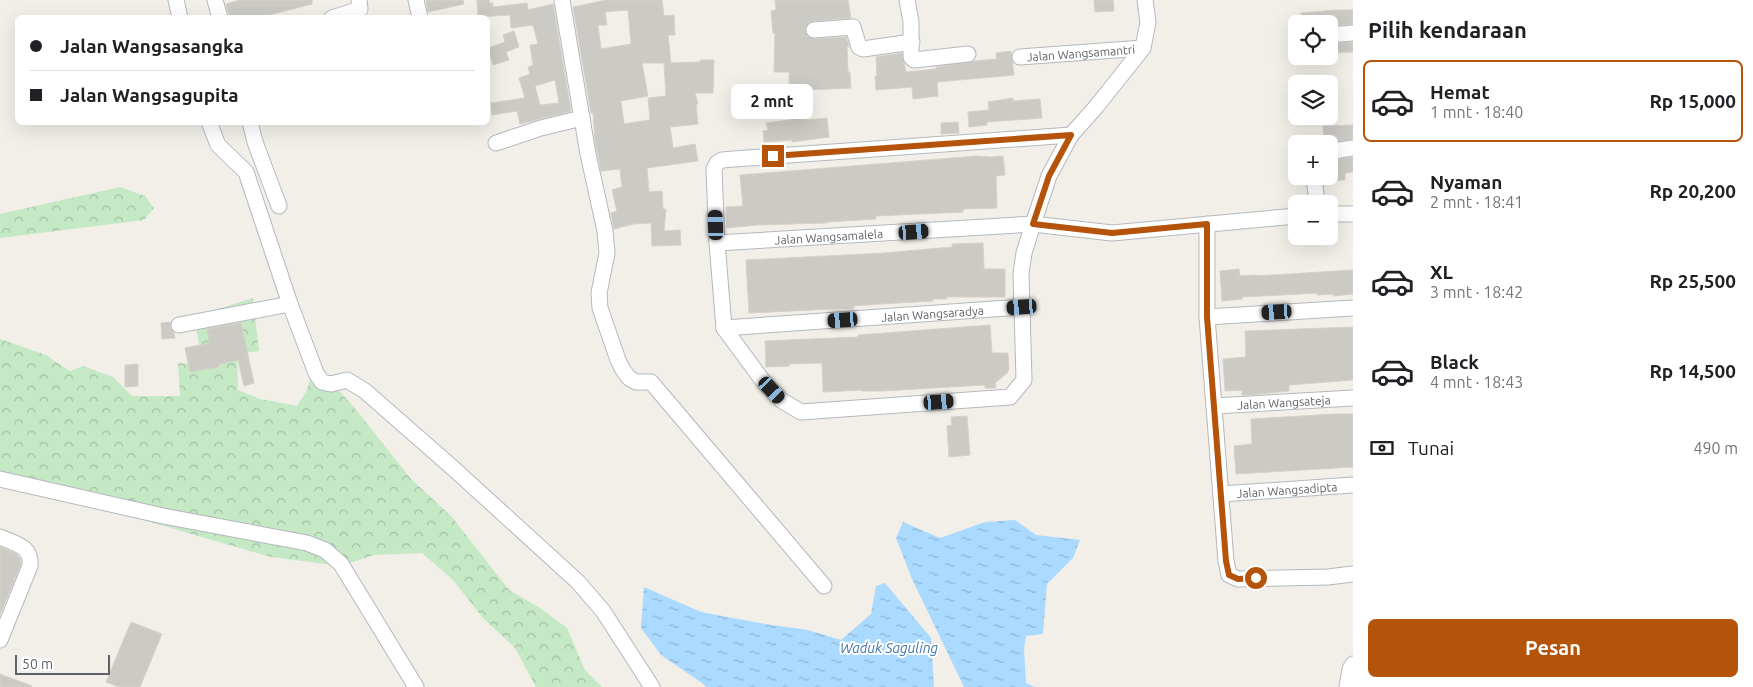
<!DOCTYPE html>
<html lang="id">
<meta charset="utf-8">
<style>
body{margin:0;font-family:Ubuntu,sans-serif;background:#f6f6f6;color:#202124;height:100vh;display:flex;flex-direction:column;font-size:19px;white-space:nowrap}
*{box-sizing:border-box;margin:0}
p{font-size:16px;color:#757577}
.icon{flex:none;width:28px;height:28px;fill:none;stroke:currentColor;stroke-width:2;stroke-linecap:round;stroke-linejoin:round}
.map{position:relative;flex:1;overflow:hidden}
.side{display:flex;flex-direction:column;background:#fff;width:400px}
.side>*{flex:none}
.banner{position:absolute;left:15px;top:15px;width:475px;height:110px;border-radius:8px;box-shadow:0 5px 20px #0002;display:grid;align-content:center;height:110px;padding:0 15px;background:#fff}
.buttons{position:absolute;left:1288px;top:15px;display:grid;gap:10px}
.buttons a{display:grid;place-items:center;width:50px;height:50px;border-radius:8px;background:#fff;box-shadow:0 5px 20px #0002;font-size:25px}
.scale{position:absolute;left:15px;bottom:12px;width:95px;box-sizing:border-box;padding-left:5px;border:2px solid #5f6368;border-top:0;font-size:14px;line-height:18px;white-space:nowrap;color:#5f6368;-webkit-text-stroke:4px #fff;paint-order:stroke}
.end{position:absolute;width:22px;height:22px;margin:-11px;border:6px solid #b45309;background:#fff;box-shadow:0 0 0 2px #fff}
.from{border-radius:50%}
.bubble{position:absolute;height:35px;border-radius:8px;background:#fff;box-shadow:0 5px 20px #0002;font-size:16px;font-weight:700;line-height:35px;text-align:center}
.car{position:absolute;width:15px;height:30px;margin:-15px -8px;border-radius:6px;box-shadow:0 0 4px 1px #0007;background:linear-gradient(#222 24%,#8ab4d8 0 40%,#222 0 76%,#8ab4d8 0 86%,#222 0)}
.banner b{display:flex;align-items:center;gap:18px;height:48px;font-size:19px}
.banner b+b{border-top:1px solid #e0e0e0}
.banner i{width:12px;height:12px;background:#202124}
ul{padding:0;list-style:none}
li{display:flex;align-items:center;gap:15px;height:82px;margin:0 10px 8px;padding:0 5px;border:2px solid transparent;border-radius:8px}
li div{flex:1}
li b{display:block;font-size:19px}
li em{font-style:normal;font-weight:700}
li.on{border-color:#b45309}
li>.icon{width:45px;height:45px;stroke-width:1.5}
h2{padding:0 15px;font-size:22px;line-height:60px}
.pay{display:flex;align-items:center;gap:12px;height:55px;padding:0 15px;font-size:19px}
.pay p{margin-inline-start:auto}
.action{display:flex;gap:10px;margin-top:auto;padding:10px 15px}
.action a{flex:1;height:58px;border-radius:8px;background:#b45309;color:#fff;font-size:20px;font-weight:700;line-height:58px;text-align:center}
main{display:flex;flex:1;min-height:0}
.map>svg:first-child{display:block}
</style>
<main>
<div class="map">
<svg width="1353" height="687" viewBox="0 0 1353 687">
<defs>
<pattern id="forest-crowns" width="20" height="18" patternUnits="userSpaceOnUse" patternTransform="scale(1.25)"><rect width="20" height="18" fill="#c5e8c5"/><path d="M2 6a3 3 0 1 1 6 0M12 15a3 3 0 1 1 6 0" fill="none" stroke="#a3c0a4"/></pattern>
<pattern id="water-ripples" width="26" height="14" patternUnits="userSpaceOnUse" patternTransform="scale(1.25)"><rect width="26" height="14" fill="#aadaff"/><path d="M2 4q2-2 4 0t4 0M15 11q2-2 4 0t4 0" fill="none" stroke="#8eb4d2"/></pattern>
</defs>
<rect width="100%" height="100%" fill="#f1efe8"/>
<path fill="url(#forest-crowns)" d="M120 187 145 196 154 208 144 220 0 238V214Z
M253 298 259 351 237 354 238 390 260 399 297 406 306 392 310 380 331 382 353 406 411 479 452 517 509 590 540 608 567 628 585 670 602 687H536L515 648 483 618 453 580 422 553 374 555 341 566 271 557 61 496 0 472V339L46 355 70 371 83 366 113 377 132 396H180L178 363 202 365 195 316Z"/>
<path fill="url(#water-ripples)" d="M1015 520 1036 535 1080 540 1073 558 1047 584 1043 634 1026 636 1024 649 1026 683 1035 687H964L912 579 896 538 903 522 940 538 985 522Z
M885 583 931 638 934 687H706L702 683 661 655 641 628 644 587 701 612 765 624 808 630 841 640 871 614 876 586Z"/>
<path fill="#cccac5" stroke="#d6d1c6" fill-rule="evenodd" d="M240 0H312V4L257 18H230L226 4Z
M426 0H463L464 4 428 12Z
M477 0H489L490 3H493V7L527 3 528 10 553 4 571 111 520 124 517 111 492 115 491 103 525 98 519 78 530 74 528 67 533 65 530 45 538 44 533 25 511 28 510 15 478 17ZM555 80 559 103 540 105 535 86Z
M606 0H662L664 16 674 15 675 35H668L671 63 700 62V60H714L713 93H695L698 104H696L698 124 670 127 673 148 695 144 698 161 647 168 649 192 662 191 663 209H666L664 231 680 230 681 245 652 246 651 223 633 224 614 229 611 213 617 211 612 190 622 187 620 169 601 171 595 140 593 113H591L573 7ZM628 10 631 44 601 49 598 25H607L605 12ZM642 63H666H664L666 96 648 98 650 120 624 124 621 101 648 96Z
M775 0H848L851 18 813 21 808 23 805 30 807 36 814 39 846 37 849 47H847L848 72H850L851 88 806 90 807 120 827 118 829 137 792 142V140L764 142 763 131 768 130 766 123 790 120 789 72H774L775 33H773L771 11 776 10Z
M1094 0H1113L1114 11 1095 12Z
M1335 10H1353V24L1329 26V24H1302L1301 13Z
M514 31 519 47 506 52 509 60 493 65 488 48 505 42 503 35Z
M1353 42V52L1329 53V44Z
M1011 51 1014 75 937 82 938 96 913 99 912 87 876 90 875 76H877L876 57 902 53 906 72 936 69V67L974 61 997 59 996 53Z
M1013 98V101L1040 99 1042 118 987 122V125L969 127 968 112 989 110 988 102Z
M958 122 959 133 941 134V123Z
M1353 125V139L1324 144 1323 126Z
M977 156 990 157 1003 156 1005 175 996 176 997 208 963 209V212L876 216V219L827 222V223L757 225 727 228 726 207 743 206 740 175Z
M1353 157V172L1345 173V180L1329 181V158L1335 160Z
M983 243 984 269H1005V297H946L947 299H933V301L880 304 854 306V308L749 313 746 260 884 253 952 247V244Z
M1239 269 1240 276 1256 275V276L1353 270V294L1333 296V294L1317 295V293L1281 295 1242 297V299L1222 301 1220 271Z
M170 322V327L174 333 175 338 162 339 161 323Z
M241 323 254 383 244 386 238 360 219 364V367L190 372 185 348 210 343 207 329Z
M990 325 992 353H1008L1009 369 1007 373 995 383 996 388H985V385L882 391H862V390L823 392 822 363 789 364V366L766 367 765 341 858 337V335L872 334Z
M1353 327V380L1289 385V391L1249 395H1242V390L1225 391 1223 359 1246 357 1245 331Z
M138 364V386L125 387V365Z
M1335 414H1353V467L1236 474 1234 446 1252 444 1251 419Z
M967 416 970 455 949 457 947 426 952 425 951 417Z
M0 547 16 554 20 558 21 564 0 615Z
M131 622 162 634 140 687H119L106 682Z
M0 674 32 686 31 687H0Z"/>
<g fill="none" stroke-linecap="round" stroke-linejoin="round">
<defs>
<g id="minor">
<path d="M176 0 180 18"/>
<path d="M215 0 220 18"/>
<path d="M416 0 420 18"/>
<path d="M562 0 588 154 605 231 607 253 599 293 600 308 618 360 623 370 629 378 636 382H651L824 586"/>
<path d="M907 0 911 22V57L914 60 968 54"/>
<path d="M332 18 360 9 359 0"/>
<path d="M814 30 853 27 859 47 863 49 912 42"/>
<path d="M1329 35 1353 33"/>
<path id="s1" d="M1020 57 1143 48"/>
<path d="M209 122 218 145 246 172 290 304 316 373 322 382 331 384 347 380 365 391 454 469 578 582 603 611 652 687"/>
<path d="M250 122 255 142 279 206"/>
<path d="M496 143 541 128 582 118"/>
<path d="M1334 151 1353 148"/>
<path d="M1314 176 1317 204"/>
<path d="M1329 214H1353"/>
<path d="M1207 224V317L1226 561 1229 575 1238 579 1328 577 1353 574"/>
<path id="s2" d="M717 243 1033 224 1112 233 1296 216"/>
<path d="M1207 317 1353 308"/>
<path d="M179 325 290 304"/>
<path d="M724 328 763 381 781 400 801 412 1010 397 1024 380 1021 273 1024 253 1033 224 1049 176 1071 135 1096 107 1143 48 1148 22 1145 0"/>
<path d="M724 328 717 243 714 169 717 163 722 160 734 159 1071 135"/>
<path id="s3" d="M724 328 1021 307"/>
<path id="s4" d="M1214 406 1353 398"/>
<path d="M0 479 163 516 307 543 325 550 341 564 416 687"/>
<path id="s5" d="M1221 494 1353 485"/>
<path d="M0 537C16 544 32 546 30 566L0 640"/>
<path d="M1347 687 1350 669 1353 664"/>
</g>
</defs>
<use href="#minor" stroke="#b5b8bc" stroke-width="17"/>
<use href="#minor" stroke="#fff" stroke-width="15"/>
</g>
<g fill="none" stroke-linecap="round" stroke-linejoin="round">
<path stroke="#b45309" stroke-width="6" d="M773 156 1071 135 1049 176 1033 224 1112 233 1207 224V317L1226 561 1229 575 1238 579 1256 578"/>
</g>
<g text-anchor="middle" dominant-baseline="central" stroke-width="4" stroke-linejoin="round" paint-order="stroke">
<g font-size="12" fill="#5f6368" stroke="#fff">
<text stroke="none"><textPath href="#s1" startOffset="61">Jalan Wangsamantri</textPath></text>
<text stroke="none"><textPath href="#s2" startOffset="112">Jalan Wangsamalela</textPath></text>
<text stroke="none"><textPath href="#s3" startOffset="209">Jalan Wangsaradya</textPath></text>
<text stroke="none"><textPath href="#s4" startOffset="70">Jalan Wangsateja</textPath></text>
<text stroke="none"><textPath href="#s5" startOffset="66">Jalan Wangsadipta</textPath></text>
</g>
<g font-size="14" font-style="italic" fill="#4174aa" stroke="#fff">
<text x="889" y="648">Waduk Saguling</text>
</g>
</g>
</svg>
<div class="buttons">
<a><svg class="icon" aria-label="locate" viewBox="0 0 24 24"><circle cx="12" cy="12" r="6"/><path d="M12 2v4M12 18v4M2 12h4M18 12h4"/></svg></a>
<a><svg class="icon" aria-label="layers" viewBox="0 0 24 24"><path d="M12 4l9 5-9 5-9-5zM3 14l9 5 9-5"/></svg></a>
<a>+</a>
<a>−</a>
</div>
<div class="scale">50 m</div>
<i class="end from" style="left:1256px;top:578px"></i>
<i class="end" style="left:773px;top:156px"></i>
<div class="bubble" style="left:731px;top:84px;width:82px">2 mnt</div>
<i class="car" style="left:716px;top:225px;rotate:358deg"></i>
<i class="car" style="left:914px;top:232px;rotate:86deg"></i>
<i class="car" style="left:1022px;top:307px;rotate:266deg"></i>
<i class="car" style="left:1277px;top:312px;rotate:267deg"></i>
<i class="car" style="left:843px;top:320px;rotate:266deg"></i>
<i class="car" style="left:772px;top:390px;rotate:137deg"></i>
<i class="car" style="left:939px;top:402px;rotate:86deg"></i>
<div class="banner">
<b><i class="from"></i>Jalan Wangsasangka</b>
<b><i></i>Jalan Wangsagupita</b>
</div>
</div>
<section class="side">
<h2>Pilih kendaraan</h2>
<ul>
<li class="on"><svg class="icon" aria-label="car" viewBox="0 0 24 24"><path d="M5 17H2v-5l4-1 3-4h7l3 4 3 1v5h-3M9 17h6M6 11h13"/><circle cx="7" cy="17" r="2"/><circle cx="17" cy="17" r="2"/></svg><div><b>Hemat</b><p>1 mnt · 18:40</p></div><em>Rp 15,000</em></li>
<li><svg class="icon" aria-label="car" viewBox="0 0 24 24"><path d="M5 17H2v-5l4-1 3-4h7l3 4 3 1v5h-3M9 17h6M6 11h13"/><circle cx="7" cy="17" r="2"/><circle cx="17" cy="17" r="2"/></svg><div><b>Nyaman</b><p>2 mnt · 18:41</p></div><em>Rp 20,200</em></li>
<li><svg class="icon" aria-label="car" viewBox="0 0 24 24"><path d="M5 17H2v-5l4-1 3-4h7l3 4 3 1v5h-3M9 17h6M6 11h13"/><circle cx="7" cy="17" r="2"/><circle cx="17" cy="17" r="2"/></svg><div><b>XL</b><p>3 mnt · 18:42</p></div><em>Rp 25,500</em></li>
<li><svg class="icon" aria-label="car" viewBox="0 0 24 24"><path d="M5 17H2v-5l4-1 3-4h7l3 4 3 1v5h-3M9 17h6M6 11h13"/><circle cx="7" cy="17" r="2"/><circle cx="17" cy="17" r="2"/></svg><div><b>Black</b><p>4 mnt · 18:43</p></div><em>Rp 14,500</em></li>
</ul>
<div class="pay"><svg class="icon" aria-label="cash" viewBox="0 0 24 24"><path d="M3 7h18v10H3z"/><circle cx="12" cy="12" r="2"/></svg>Tunai<p>490 m</p></div>
<div class="action"><a>Pesan</a></div>
</section>
</main>
